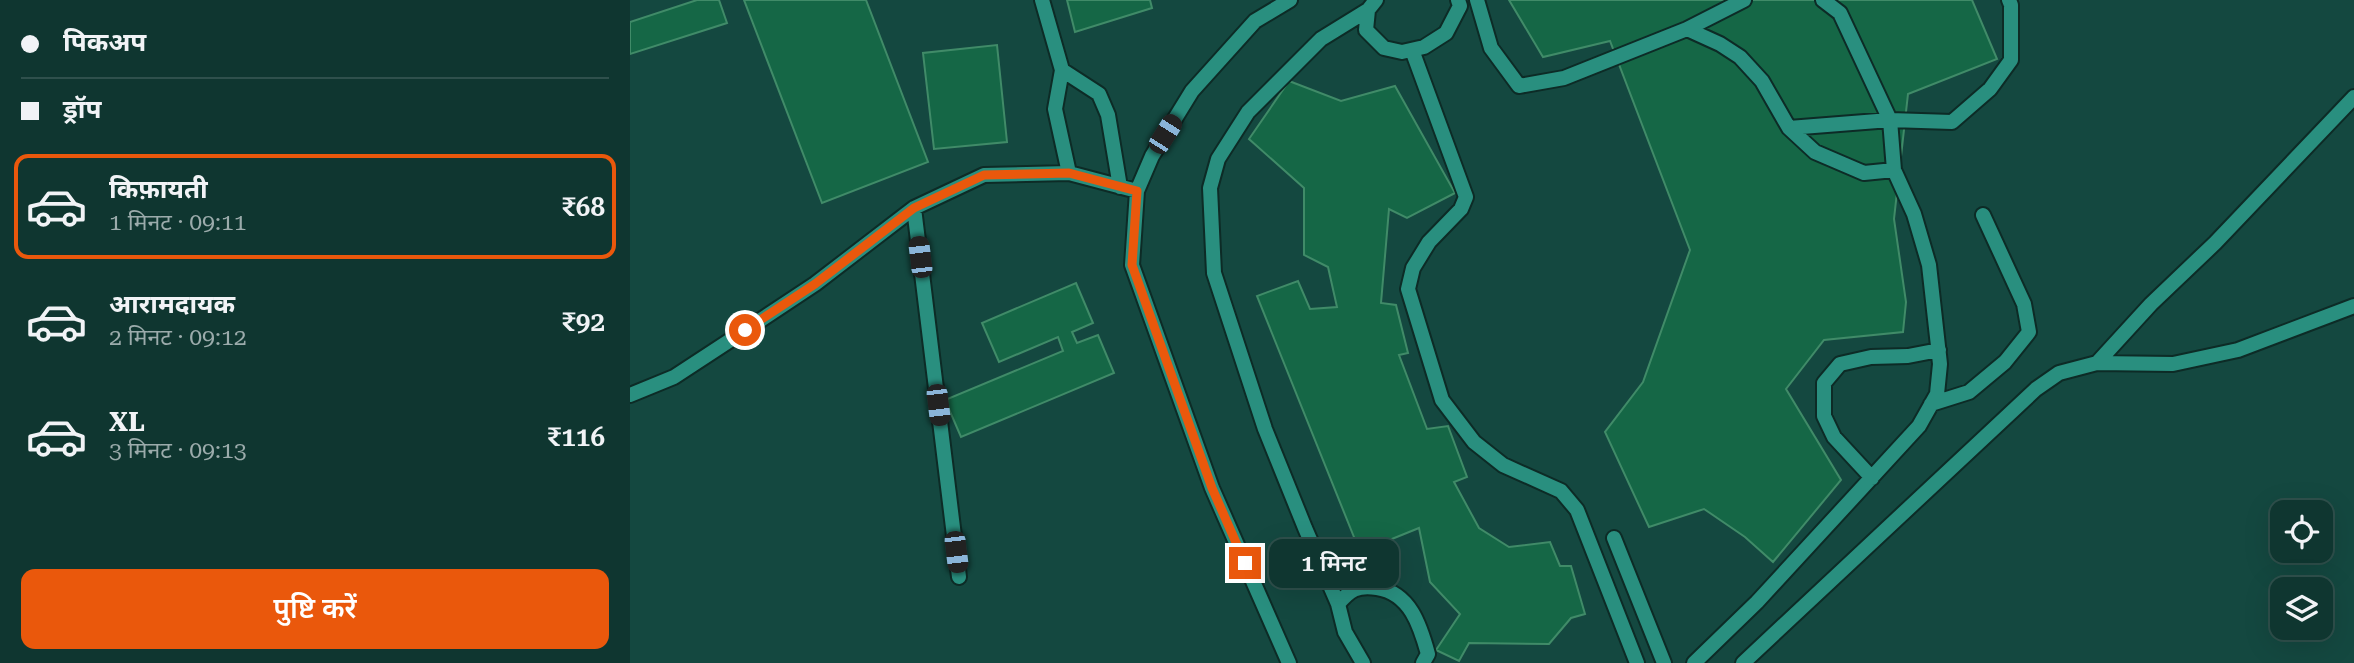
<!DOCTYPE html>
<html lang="hi">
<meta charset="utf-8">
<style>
body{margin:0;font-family:"Roboto Serif","Noto Sans Devanagari",serif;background:#1d413c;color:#f1f3f6;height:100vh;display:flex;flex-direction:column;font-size:26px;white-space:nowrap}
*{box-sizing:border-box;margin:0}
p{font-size:23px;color:#9babab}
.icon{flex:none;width:38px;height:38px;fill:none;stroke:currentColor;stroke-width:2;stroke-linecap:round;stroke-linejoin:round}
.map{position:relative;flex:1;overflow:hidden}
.side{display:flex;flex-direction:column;background:#0f3630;width:630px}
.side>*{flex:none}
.guide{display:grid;align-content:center;height:154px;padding:0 21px;background:#0f3630}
.fabs{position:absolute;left:1640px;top:500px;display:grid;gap:14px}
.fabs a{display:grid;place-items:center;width:63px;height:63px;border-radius:14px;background:#0f3630;box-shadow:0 7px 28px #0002,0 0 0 2px #2f504c;font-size:35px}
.end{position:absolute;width:32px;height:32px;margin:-16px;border:9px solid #ea580c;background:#fff;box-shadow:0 0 0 4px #fff}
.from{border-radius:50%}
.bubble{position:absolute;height:49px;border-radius:14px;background:#0f3630;box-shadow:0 7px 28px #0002,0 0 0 2px #2f504c;font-size:23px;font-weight:600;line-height:49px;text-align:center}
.car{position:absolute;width:21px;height:42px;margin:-21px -10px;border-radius:9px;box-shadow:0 0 5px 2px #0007;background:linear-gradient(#222 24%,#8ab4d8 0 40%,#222 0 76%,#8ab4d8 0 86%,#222 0)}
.guide b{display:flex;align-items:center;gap:24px;height:66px;font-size:26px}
.guide b+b{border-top:2px solid #2f504c}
.guide i{width:18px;height:18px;background:#f1f3f6}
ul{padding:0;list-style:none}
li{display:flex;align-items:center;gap:21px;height:105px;margin:0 14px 10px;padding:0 7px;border:4px solid transparent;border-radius:14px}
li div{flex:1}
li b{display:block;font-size:26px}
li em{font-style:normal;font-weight:600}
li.active{border-color:#ea580c}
li>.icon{width:63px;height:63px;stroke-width:1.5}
.cta{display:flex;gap:14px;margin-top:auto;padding:14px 21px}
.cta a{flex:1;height:80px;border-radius:14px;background:#ea580c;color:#fff;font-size:28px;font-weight:600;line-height:80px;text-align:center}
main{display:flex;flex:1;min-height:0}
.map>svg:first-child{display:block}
</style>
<main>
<section class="side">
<div class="guide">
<b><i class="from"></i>पिकअप</b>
<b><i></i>ड्रॉप</b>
</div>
<ul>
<li class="active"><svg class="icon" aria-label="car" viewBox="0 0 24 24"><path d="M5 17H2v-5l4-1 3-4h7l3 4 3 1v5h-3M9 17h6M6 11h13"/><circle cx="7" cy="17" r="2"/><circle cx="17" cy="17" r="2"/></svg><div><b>किफ़ायती</b><p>1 मिनट · 09:11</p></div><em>₹68</em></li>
<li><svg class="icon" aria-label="car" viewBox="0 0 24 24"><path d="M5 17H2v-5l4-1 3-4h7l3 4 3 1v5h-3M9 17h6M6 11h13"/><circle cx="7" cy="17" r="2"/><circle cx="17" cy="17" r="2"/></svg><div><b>आरामदायक</b><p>2 मिनट · 09:12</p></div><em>₹92</em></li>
<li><svg class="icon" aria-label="car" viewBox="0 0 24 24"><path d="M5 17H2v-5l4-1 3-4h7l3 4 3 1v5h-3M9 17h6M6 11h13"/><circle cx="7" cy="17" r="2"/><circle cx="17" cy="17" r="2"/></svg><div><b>XL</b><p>3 मिनट · 09:13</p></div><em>₹116</em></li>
</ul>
<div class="cta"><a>पुष्टि करें</a></div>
</section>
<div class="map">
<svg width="1724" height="663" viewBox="0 0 1724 663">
<rect width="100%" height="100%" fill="#144840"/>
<path fill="#156746" stroke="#408b68" stroke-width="2" d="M67 0H89L97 23 0 54V22Z
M114 0H236L298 162 192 203Z
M437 0H520L522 8 445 32Z
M879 0H1342L1367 59 1278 94 1264 219 1276 302 1273 332 1194 340 1156 389 1211 480 1143 562 1115 537 1074 509 1019 527 975 432 1013 382 1060 250 980 41 913 57Z
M367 45 377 142 304 149 293 53Z
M659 81 711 101 765 86 825 193 777 218 759 209 751 303 766 305 778 353 769 355 797 429 818 426 837 477 824 482 849 528 879 547 920 542 930 566H941L955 614 941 618 919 644 839 643 829 661 806 650 830 614 800 582 789 528 730 552 627 296 668 281 680 309 707 307 698 267 674 255V188L619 139Z
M446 283 463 323 442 332 447 343 468 335 484 373 331 437 315 400 433 351 428 337 369 362 352 323Z"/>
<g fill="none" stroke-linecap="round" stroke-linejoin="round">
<defs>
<path id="lane" d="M1467 363 1521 304 1585 243 1724 97
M1113 663 1406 389 1429 373 1467 363 1543 364 1608 350 1724 306"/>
<path id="street" d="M412 0 432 70 425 109 439 173
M746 0 738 10 736 30 754 48 772 52 794 47 816 33 830 6 828 0
M847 0 861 48 889 86 934 78 1057 29 1114 0
M1057 29 1090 44 1110 57 1132 81 1159 128 1185 152 1234 173 1264 170
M782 50 836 197 831 209 799 242 783 268 778 289 812 400 844 442 873 465 931 491 947 510 1007 663
M432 70 469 94 478 115 490 187
M1159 128 1260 120 1322 122 1360 89 1381 60V5L1379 0
M284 208 329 577
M0 395 44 377 99 341 185 284 284 208 354 175 439 173 507 191
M1301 404 1339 392 1375 362 1399 332 1394 304 1353 215
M1242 478 1204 437 1194 416V383L1210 364 1241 357 1278 356 1309 350
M984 538 1034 663
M708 604 675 528 635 429 584 273 580 188 588 159 618 112 691 39 738 10
M659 663 582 488 502 265 507 191 522 156 562 91 625 21 660 0
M733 663 715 632 708 604C720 590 727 585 747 588 780 593 790 625 798 654L793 663
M1064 663 1127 602 1289 426 1307 394 1310 364 1299 265 1284 214 1264 170 1260 120 1210 13 1193 0"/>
</defs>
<use href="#lane" stroke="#0d2b26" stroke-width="18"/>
<use href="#street" stroke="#0d2b26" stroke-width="18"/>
<use href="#lane" stroke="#298f7f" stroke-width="14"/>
<use href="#street" stroke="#298f7f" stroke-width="14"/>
</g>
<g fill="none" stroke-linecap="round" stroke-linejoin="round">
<path stroke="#ea580c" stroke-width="9" d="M115 330 185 284 284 208 354 175 439 173 507 191 502 265 582 488 615 563"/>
</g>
</svg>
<div class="fabs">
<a><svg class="icon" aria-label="locate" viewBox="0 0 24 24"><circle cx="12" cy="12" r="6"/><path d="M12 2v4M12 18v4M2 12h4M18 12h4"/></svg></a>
<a><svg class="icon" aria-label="layers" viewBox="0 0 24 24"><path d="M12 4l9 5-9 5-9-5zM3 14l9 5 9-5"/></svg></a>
</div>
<i class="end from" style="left:115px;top:330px"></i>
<i class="end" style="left:615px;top:563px"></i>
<div class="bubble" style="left:639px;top:539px;width:130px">1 मिनट</div>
<i class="car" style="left:535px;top:134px;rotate:32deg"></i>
<i class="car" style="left:290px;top:257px;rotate:353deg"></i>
<i class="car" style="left:308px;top:405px;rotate:173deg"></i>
<i class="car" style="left:326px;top:552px;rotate:173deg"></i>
</div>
</main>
